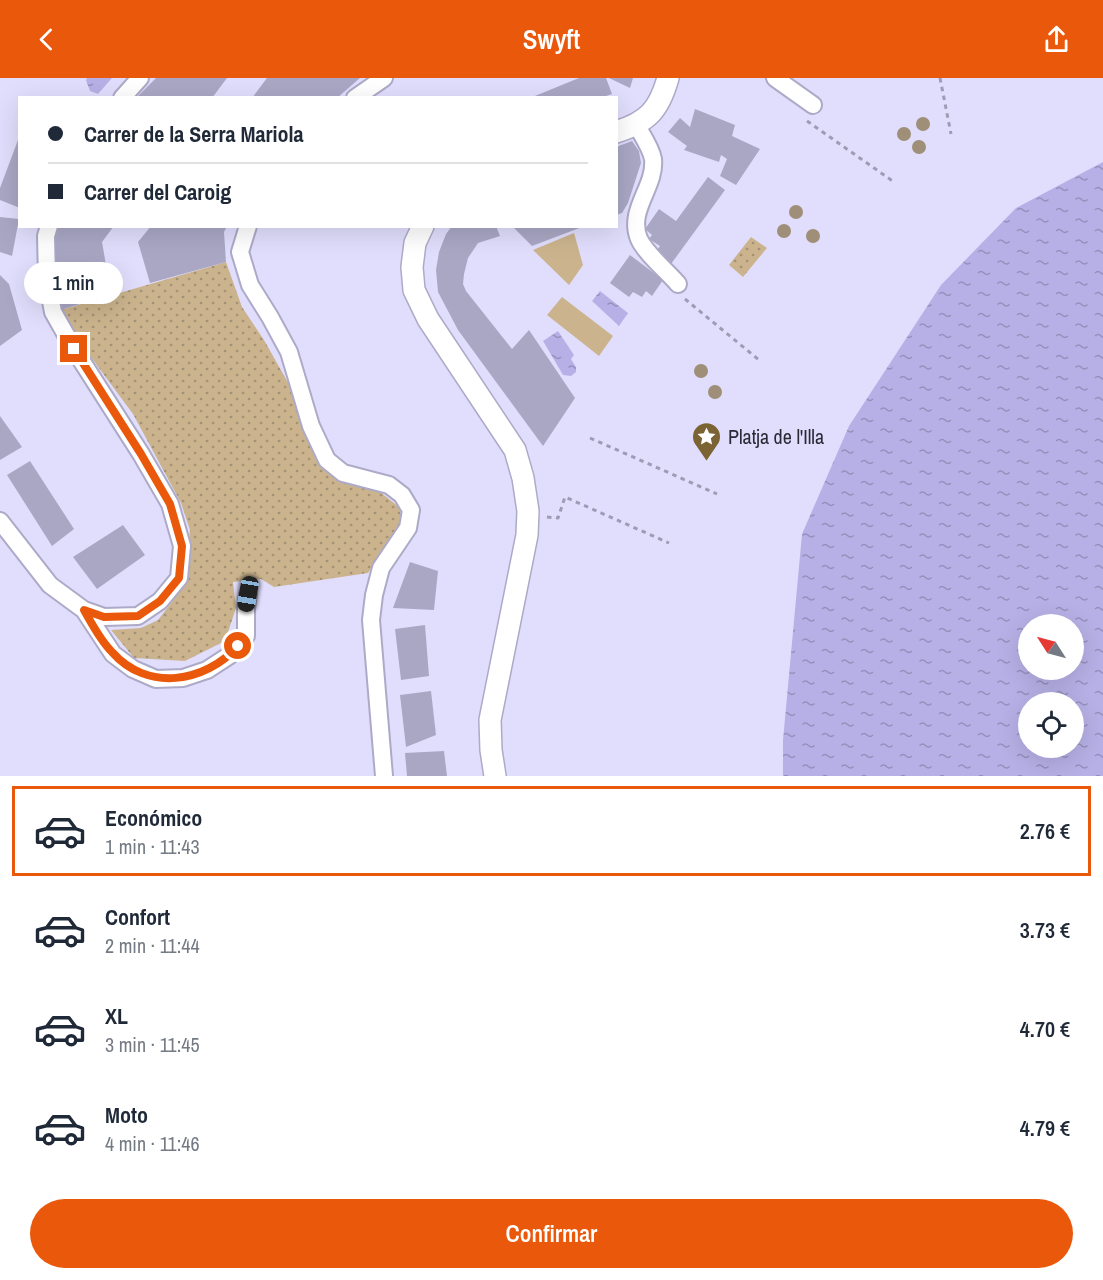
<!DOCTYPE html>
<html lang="es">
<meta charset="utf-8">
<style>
body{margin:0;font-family:"Archivo Narrow",sans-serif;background:#f6f6f7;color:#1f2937;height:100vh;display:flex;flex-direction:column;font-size:22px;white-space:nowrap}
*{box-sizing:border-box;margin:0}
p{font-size:20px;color:#747a83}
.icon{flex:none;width:33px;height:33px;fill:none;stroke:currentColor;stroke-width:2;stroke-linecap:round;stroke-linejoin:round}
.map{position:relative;height:698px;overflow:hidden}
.sheet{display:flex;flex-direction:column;background:#fff;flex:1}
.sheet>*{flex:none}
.guide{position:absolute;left:18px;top:18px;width:600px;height:132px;border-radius:0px;box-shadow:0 6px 24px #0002;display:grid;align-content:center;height:132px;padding:0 30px;background:#fff}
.needle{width:39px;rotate:306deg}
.tools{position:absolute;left:1018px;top:536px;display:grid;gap:12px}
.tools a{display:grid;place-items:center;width:66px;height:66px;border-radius:50%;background:#fff;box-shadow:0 6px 24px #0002;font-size:30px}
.end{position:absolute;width:27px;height:27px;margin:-14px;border:8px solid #ea580c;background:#fff;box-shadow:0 0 0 3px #fff}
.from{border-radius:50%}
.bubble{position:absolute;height:42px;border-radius:21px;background:#fff;box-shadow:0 6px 24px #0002;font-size:20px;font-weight:600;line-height:42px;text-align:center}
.car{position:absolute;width:18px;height:36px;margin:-18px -9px;border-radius:8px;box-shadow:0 0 4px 2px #0007;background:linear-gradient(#222 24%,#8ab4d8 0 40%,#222 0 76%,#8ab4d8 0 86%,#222 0)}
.guide b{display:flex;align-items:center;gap:21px;height:57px;font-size:22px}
.guide b+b{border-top:2px solid #e0e1e3}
.guide i{width:15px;height:15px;background:#1f2937}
ul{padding:10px 0 0;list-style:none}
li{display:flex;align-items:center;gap:18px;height:90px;margin:0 12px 9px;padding:0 18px;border:3px solid transparent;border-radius:0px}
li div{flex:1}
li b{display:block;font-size:22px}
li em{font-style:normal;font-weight:600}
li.on{border-color:#ea580c}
li>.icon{width:54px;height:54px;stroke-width:1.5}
.cta{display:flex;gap:12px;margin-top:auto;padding:12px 30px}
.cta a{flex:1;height:69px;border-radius:36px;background:#ea580c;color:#fff;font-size:24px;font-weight:600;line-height:69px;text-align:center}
header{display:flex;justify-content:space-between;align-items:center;height:78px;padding:0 30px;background:#ea580c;color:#fff;font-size:27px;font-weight:600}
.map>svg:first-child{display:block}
</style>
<header><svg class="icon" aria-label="back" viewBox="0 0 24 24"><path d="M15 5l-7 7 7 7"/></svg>Swyft<svg class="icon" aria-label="share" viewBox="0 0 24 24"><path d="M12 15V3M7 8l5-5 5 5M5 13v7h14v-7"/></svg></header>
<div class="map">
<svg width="1103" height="698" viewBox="0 0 1103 698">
<defs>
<pattern id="green-dots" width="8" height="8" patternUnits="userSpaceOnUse" patternTransform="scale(1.5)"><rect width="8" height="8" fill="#cbb48d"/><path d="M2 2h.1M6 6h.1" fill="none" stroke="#a59274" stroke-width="1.8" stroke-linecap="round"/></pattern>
<pattern id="water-ripples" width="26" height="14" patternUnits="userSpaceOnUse" patternTransform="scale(1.5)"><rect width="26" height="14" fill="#b7b0e6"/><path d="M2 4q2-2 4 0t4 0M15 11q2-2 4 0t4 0" fill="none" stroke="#958fbb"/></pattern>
</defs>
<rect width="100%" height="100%" fill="#e1defd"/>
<path fill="url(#green-dots)" d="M751 159 767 170 743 199 729 187Z
M226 184 242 229 264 262 344 404 380 414 399 429 402 441 397 453 368 495 274 509 261 501 233 504 236 530 225 563 185 583 134 580 111 552 141 550 158 542 175 520 185 499 190 452 181 425 133 336 90 278 61 232Z"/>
<path fill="#cbb48d" d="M574 155 583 187 569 207 533 172Z
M562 219 613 258 599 278 547 237Z"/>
<path fill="url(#water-ripples)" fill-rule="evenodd" d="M87 0H112L98 16 90 13 86 2Z
M1103 84V698H783V662L802 456 849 348 941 207 1016 130ZM1029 546H1074V591H1029ZM1029 624H1074V669H1029Z
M600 213 628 235 619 248 592 223Z
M558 253 574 277 571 281 576 289V294L571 298 563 297 543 263Z"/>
<path fill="#aaa7c5" d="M156 0H227L212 20H136Z
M267 0H360L337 20H252Z
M579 0H606L612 16 600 20H530Z
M609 0H633L630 10Z
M695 31 735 47 732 58 760 71 736 107 720 98 727 81 721 77 719 84 684 72 687 68 668 54 680 40 690 49Z
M18 62 20 63V130L0 122V110Z
M632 63 639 73 641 85 628 125 622 135 616 137V69Z
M708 99 725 112 671 186 655 175 660 168 649 161 652 157 645 151 659 131 676 143Z
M0 139 19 141 12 178 0 174Z
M56 148H114L102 164 111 216 61 232 51 203 50 170Z
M151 148H227L224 154 226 184 150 205 138 164Z
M452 148H496L500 158 478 165 468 180 464 196 463 206 466 213 512 271 529 252 575 320 543 368 458 252 438 214 436 192 439 174 446 156Z
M512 148H582V149L532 168Z
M630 177 663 202 652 218 646 213 642 219 633 214 629 219 610 205Z
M0 197 9 206 22 252 0 268Z
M0 338 22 369 0 382Z
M30 383 74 451 52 468 7 397Z
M123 447 145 477 97 511 73 479Z
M410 484 438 493 434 532 393 530Z
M425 547 429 598 401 602 395 551Z
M431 613 436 657 406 669 400 617Z
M444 673 447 698H407L405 675Z"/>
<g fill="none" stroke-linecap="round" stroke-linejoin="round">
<defs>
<path id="minor" d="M775 0 813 27
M122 20 140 0
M355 20 384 0
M637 48C642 57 651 70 653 81 656 109 627 132 639 161 646 176 667 193 678 206
M49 148 46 158 47 202 53 234 74 271 141 376 170 426 182 468 179 500 160 523 138 538 104 539 84 532
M248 148 240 174 250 207 270 239 289 274 311 348 327 382 343 395 389 407 402 417 411 432 408 450 381 490 374 517 371 542 384 698
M0 443 50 507 84 532 113 576 133 591 156 601 183 600 207 592 230 577 246 558V530L248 516"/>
<path id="tertiary" d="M616 54C648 44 659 32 668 0
M423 148 415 165 412 189 414 212 428 241 515 372 523 400 528 433 527 457 490 642 491 672 495 698"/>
</defs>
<use href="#minor" stroke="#adaac8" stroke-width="20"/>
<use href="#tertiary" stroke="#adaac8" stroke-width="24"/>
<path stroke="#9e9cb4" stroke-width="3" stroke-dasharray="4.5 4.5" stroke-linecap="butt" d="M940 0 951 56
M807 43 894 104
M685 221 759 282
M590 360 717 416
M547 439 558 440 565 419 669 465"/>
<use href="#minor" stroke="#fff" stroke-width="16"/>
<use href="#tertiary" stroke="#fff" stroke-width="21"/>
</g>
<g fill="#9f8e78">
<circle cx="923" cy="46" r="7"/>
<circle cx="904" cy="56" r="7"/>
<circle cx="919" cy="69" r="7"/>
<circle cx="796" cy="134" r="7"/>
<circle cx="784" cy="153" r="7"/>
<circle cx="813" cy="158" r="7"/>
<circle cx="701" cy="293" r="7"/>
<circle cx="715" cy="314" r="7"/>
</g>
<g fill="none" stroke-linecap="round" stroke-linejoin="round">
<path stroke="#ea580c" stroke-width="8" d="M74 271 141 376 170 426 182 468 179 500 160 523 138 538 104 539 84 532C92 546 100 562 112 574 147 614 205 605 238 568"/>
</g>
<defs>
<symbol id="sight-pin" viewBox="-11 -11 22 30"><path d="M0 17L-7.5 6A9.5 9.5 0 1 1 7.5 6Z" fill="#7c6334" stroke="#e1defd"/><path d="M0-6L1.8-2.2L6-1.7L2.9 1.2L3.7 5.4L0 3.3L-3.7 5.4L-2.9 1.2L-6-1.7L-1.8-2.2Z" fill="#fff"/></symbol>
</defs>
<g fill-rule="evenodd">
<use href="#sight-pin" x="690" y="342" width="33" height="45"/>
</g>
<g text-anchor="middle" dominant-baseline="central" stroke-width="6" stroke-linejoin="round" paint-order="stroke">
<g font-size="20" fill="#2a2935" stroke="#e1defd" text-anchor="start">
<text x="728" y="358">Platja de l'Illa</text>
</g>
</g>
</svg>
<div class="tools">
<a><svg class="needle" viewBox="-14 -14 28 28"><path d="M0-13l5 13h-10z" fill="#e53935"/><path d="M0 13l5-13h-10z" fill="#747a83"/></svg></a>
<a><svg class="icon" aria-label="locate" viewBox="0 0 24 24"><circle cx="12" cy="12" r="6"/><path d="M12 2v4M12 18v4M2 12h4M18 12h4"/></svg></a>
</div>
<i class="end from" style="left:238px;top:568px"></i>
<i class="end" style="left:74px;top:271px"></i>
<div class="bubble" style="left:24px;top:184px;width:99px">1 min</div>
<i class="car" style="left:248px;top:516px;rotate:190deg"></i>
<div class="guide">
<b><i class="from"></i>Carrer de la Serra Mariola</b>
<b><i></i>Carrer del Caroig</b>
</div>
</div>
<section class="sheet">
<ul>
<li class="on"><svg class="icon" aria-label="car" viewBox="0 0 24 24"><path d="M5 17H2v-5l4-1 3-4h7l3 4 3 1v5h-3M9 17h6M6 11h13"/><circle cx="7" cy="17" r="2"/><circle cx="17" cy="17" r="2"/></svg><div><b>Económico</b><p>1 min · 11:43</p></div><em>2.76 €</em></li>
<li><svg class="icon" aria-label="car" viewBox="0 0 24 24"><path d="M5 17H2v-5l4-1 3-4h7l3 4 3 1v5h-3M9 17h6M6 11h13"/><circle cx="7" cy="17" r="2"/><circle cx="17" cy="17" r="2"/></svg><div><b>Confort</b><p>2 min · 11:44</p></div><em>3.73 €</em></li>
<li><svg class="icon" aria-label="car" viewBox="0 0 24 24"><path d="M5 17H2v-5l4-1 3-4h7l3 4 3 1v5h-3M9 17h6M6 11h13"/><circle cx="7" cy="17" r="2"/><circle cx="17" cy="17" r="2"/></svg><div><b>XL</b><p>3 min · 11:45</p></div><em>4.70 €</em></li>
<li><svg class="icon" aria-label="car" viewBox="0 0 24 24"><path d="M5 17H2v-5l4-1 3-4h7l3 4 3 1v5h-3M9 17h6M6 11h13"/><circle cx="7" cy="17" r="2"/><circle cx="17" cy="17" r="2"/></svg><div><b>Moto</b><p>4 min · 11:46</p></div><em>4.79 €</em></li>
</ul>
<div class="cta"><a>Confirmar</a></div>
</section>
